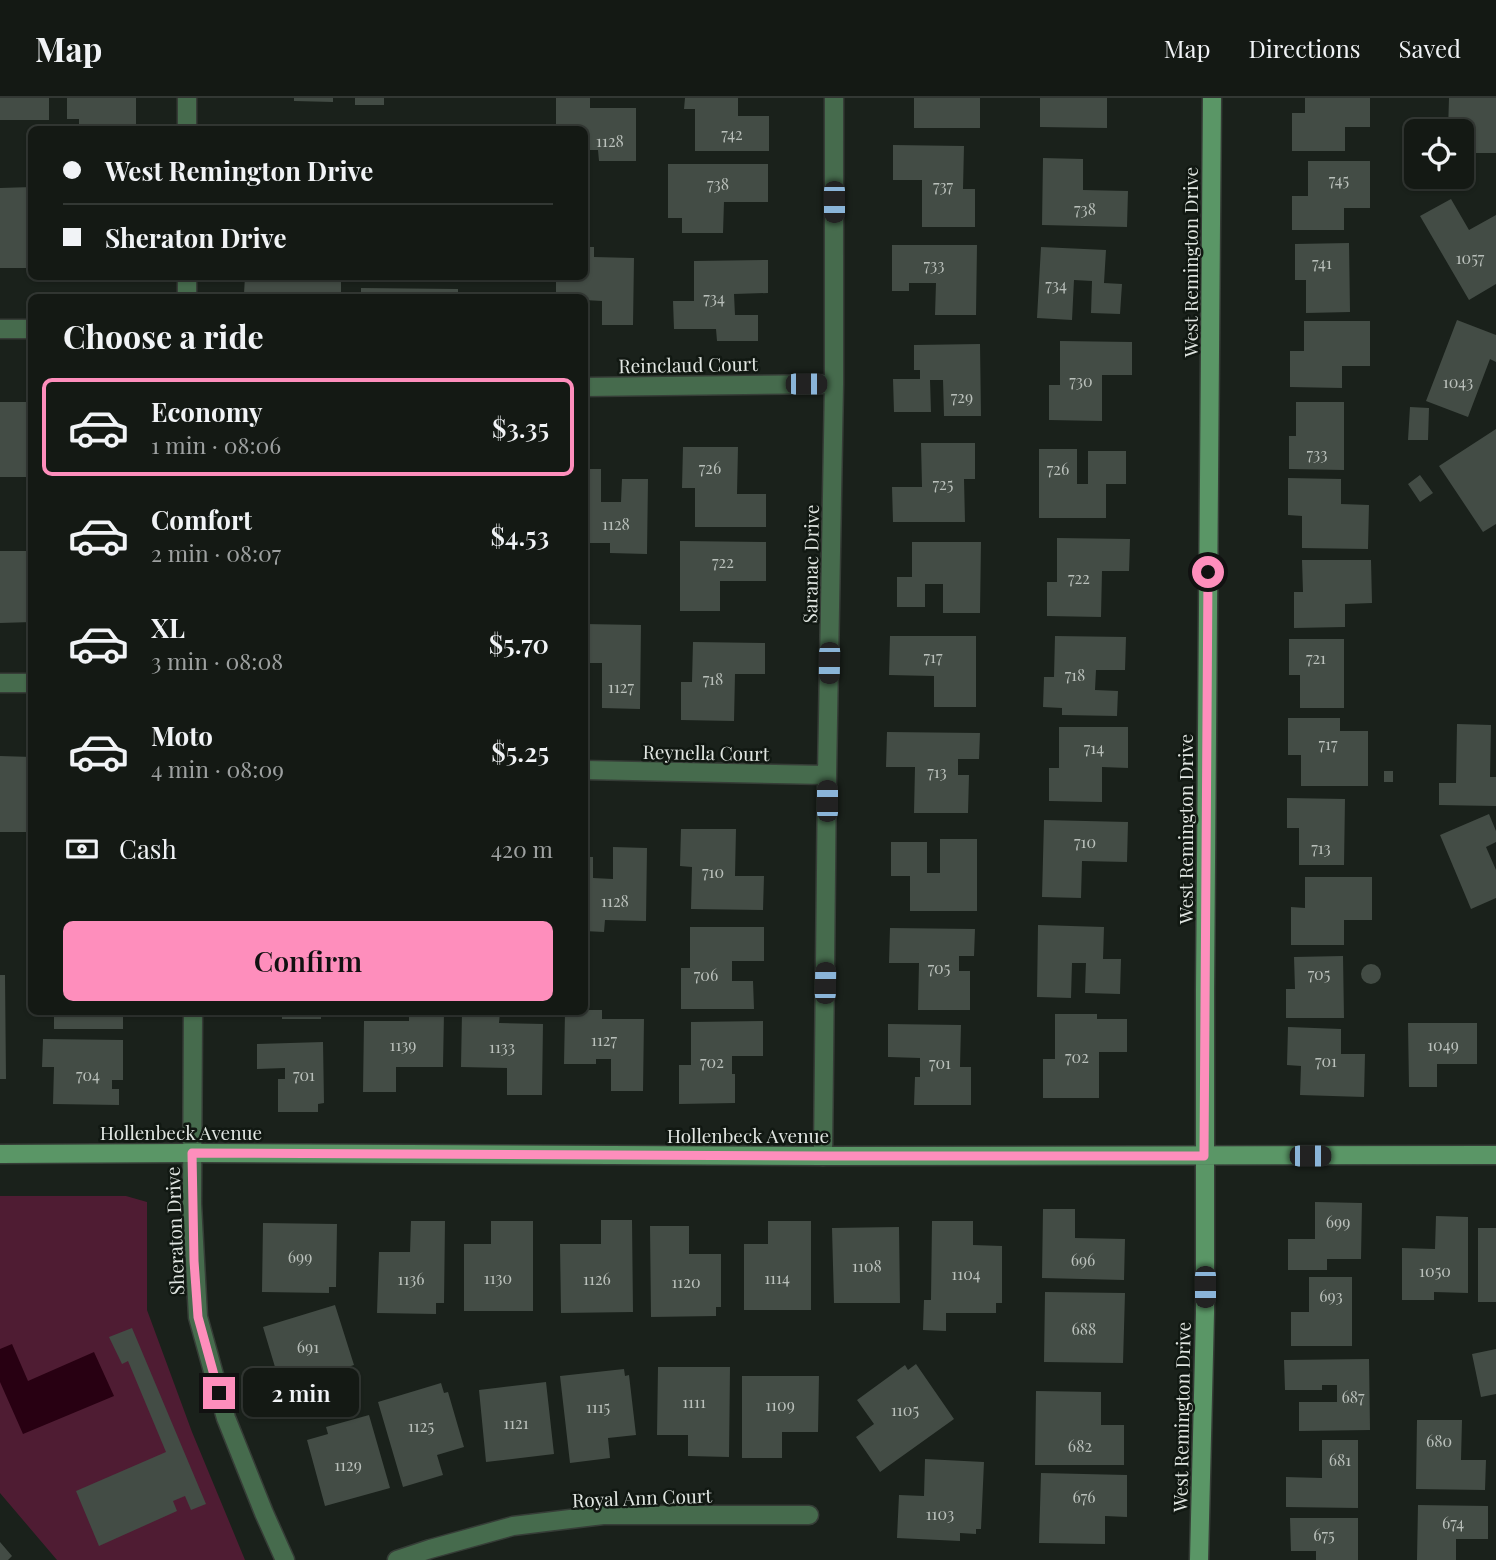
<!DOCTYPE html>
<meta charset="utf-8">
<style>
body{margin:0;font-family:"Playfair Display",serif;background:#1d221d;color:#f1f3f6;height:100vh;display:flex;flex-direction:column;font-size:26px;white-space:nowrap}
*{box-sizing:border-box;margin:0}
p{font-size:23px;color:#9da0a0}
.icon{flex:none;width:38px;height:38px;fill:none;stroke:currentColor;stroke-width:2;stroke-linecap:round;stroke-linejoin:round}
.map{position:relative;flex:1;overflow:hidden}
.side{position:absolute;left:28px;top:196px;width:560px;height:721px;display:flex;flex-direction:column;background:#141914;border-radius:10px;box-shadow:0 2px 5px #0004,0 0 0 2px #333834}
.side>*{flex:none}
.top-card{position:absolute;left:28px;top:28px;width:560px;height:154px;border-radius:10px;box-shadow:0 2px 5px #0004,0 0 0 2px #333834;display:grid;align-content:center;height:154px;padding:0 35px;background:#141914}
.tools{position:absolute;left:1404px;top:21px;display:grid;gap:14px}
.tools a{display:grid;place-items:center;width:70px;height:70px;border-radius:10px;background:#141914;box-shadow:0 2px 5px #0004,0 0 0 2px #333834;font-size:35px}
.end{position:absolute;width:32px;height:32px;margin:-16px;border:9px solid #fe8ebc;background:#111;box-shadow:0 0 0 4px #111}
.from{border-radius:50%}
.bubble{position:absolute;height:49px;border-radius:10px;background:#141914;box-shadow:0 2px 5px #0004,0 0 0 2px #333834;font-size:23px;font-weight:600;line-height:49px;text-align:center}
.car{position:absolute;width:21px;height:42px;margin:-21px -10px;border-radius:9px;box-shadow:0 0 5px 2px #0007;background:linear-gradient(#222 24%,#8ab4d8 0 40%,#222 0 76%,#8ab4d8 0 86%,#222 0)}
.top-card b{display:flex;align-items:center;gap:24px;height:66px;font-size:26px}
.top-card b+b{border-top:2px solid #333834}
.top-card i{width:18px;height:18px;background:#f1f3f6}
ul{padding:0;list-style:none}
li{display:flex;align-items:center;gap:21px;height:98px;margin:0 14px 10px;padding:0 21px;border:4px solid transparent;border-radius:10px}
li div{flex:1}
li b{display:block;font-size:26px}
li em{font-style:normal;font-weight:600}
li.selected{border-color:#fe8ebc}
li>.icon{width:63px;height:63px;stroke-width:1.5}
h2{padding:0 35px;font-size:32px;line-height:84px}
.pay{display:flex;align-items:center;gap:18px;height:77px;padding:0 35px;font-size:26px}
.pay p{margin-inline-start:auto}
.action{display:flex;gap:14px;margin-top:auto;padding:14px 35px}
.action a{flex:1;height:80px;border-radius:10px;background:#fe8ebc;color:#111;font-size:28px;font-weight:600;line-height:80px;text-align:center}
header{display:flex;align-items:center;gap:42px;box-sizing:border-box;height:98px;padding:0 35px;background:#141914;border-bottom:2px solid #333834}
header strong{font-size:33px}
nav{display:flex;gap:38px;margin-inline-start:auto;font-size:24px}
.map>svg:first-child{display:block}
</style>
<header>
<strong>Map</strong>
<nav><a>Map</a><a>Directions</a><a>Saved</a></nav>
</header>
<div class="map">
<svg width="1496" height="1462" viewBox="0 0 1496 1462">
<rect width="100%" height="100%" fill="#1a211b"/>
<path fill="#4f1c33" d="M0 1098H126L147 1104V1212L192 1334 245 1462H57L0 1395Z"/>
<path fill="#280012" d="M12 1246 28 1283 94 1254 114 1298 23 1336 0 1284V1251Z"/>
<path fill="#434c45" d="M0 0H49V22H0Z
M67 0H136V26L79 27V21H67Z
M294 0H333V4L294 3Z
M355 0H384V7H355Z
M556 0H590V10H636V63H599L598 52H584V32H556Z
M685 0H738V18H769V53H695V11H684Z
M914 0H980V30H914Z
M1040 0H1107V30L1040 29Z
M1305 0H1370V29H1345V53H1292V15H1305Z
M1449 0H1496V55H1461V33H1448Z
M246 28 320 29V32H246Z
M893 47 964 48 963 91H975V129H922V82H893Z
M1043 60 1083 61V92L1128 93 1127 129 1042 127Z
M1308 63H1370V110H1344V132H1292V98H1308Z
M668 66H768V104H724L723 135H682V120H668Z
M32 89V170H0V90Z
M1451 101 1469 132 1496 117V186L1469 202 1420 118Z
M1349 145 1350 214 1306 215V182H1295V146Z
M892 147H977L976 217H935L936 185H909V193H892Z
M584 149H594V159L634 160 633 227H602V203L584 202V200H563V195H556V178H584Z
M1041 149 1106 152 1104 185 1122 186 1120 216 1091 215 1092 183 1074 182 1072 222 1037 220Z
M768 162V195L734 196 735 217H758V243H717L716 231H674L673 203H694V163Z
M245 178H341V197L244 196Z
M361 190 458 191V200H361Z
M1457 222 1496 237V264L1490 261 1468 319 1426 303Z
M1304 223H1370V268H1342V290L1290 289V253H1304Z
M1060 243 1132 244V277H1102V323L1049 322V287H1060Z
M980 246 981 318H944L943 282H930L931 314H894L893 281H920V272H914V247Z
M0 304H32V379H0Z
M1296 304H1344V372L1289 371V338H1296Z
M1410 309 1429 310 1428 342H1408Z
M1496 331V426L1483 434 1439 368Z
M921 345H975V381H964L965 424H893L892 389H922Z
M683 349H738L737 396H766V429H695V390H682Z
M1039 351H1077V386H1088V353H1126V386H1106V420H1039Z
M584 371H601V404H621L622 381H648L647 456 610 455V445H584Z
M1420 377 1433 395 1420 404 1408 386Z
M1288 380 1341 381V406L1369 407 1368 451 1302 450V418L1288 417Z
M1057 440 1130 441 1129 473H1102L1101 519 1047 518V484H1057Z
M680 443 766 444V483H720V513H680Z
M912 444H981L980 515H943V486H925V509H897V479H912Z
M0 453H32V524L0 525Z
M1302 462H1371L1372 505 1345 506V529L1294 530V494H1303Z
M584 526 641 527 640 611 602 610V565H584Z
M890 538H976V609H934V578L889 577Z
M1055 538 1126 539 1125 572H1096L1095 592 1118 593 1117 618 1062 617V610L1043 609 1044 579H1054Z
M1289 541H1344V610H1300V577H1289Z
M693 544 765 545V576H735L734 623 681 622V584H692Z
M1288 620H1340V633H1368V688H1301V657H1288Z
M1457 626 1491 627 1490 679H1496V708L1439 707V685H1456Z
M1059 629H1128V670L1102 669V704L1049 703V670H1059Z
M887 634 980 635 979 661H958V677H969L968 715H914L915 669H886Z
M0 658 32 659V734H0Z
M1384 673H1393V684H1384Z
M1287 700 1345 701 1344 767H1299V730H1287Z
M1489 716 1496 733V744L1486 749 1496 772V800L1471 811 1440 737Z
M1044 722 1128 724 1127 764 1082 763 1081 800 1042 799Z
M681 731H736L735 778H764L763 812 691 811 692 769 680 768Z
M940 741H977V813H910V778H891V744H927V775H940Z
M613 749 647 750 646 823 605 822 604 834 584 833V759H593V780L613 781Z
M1305 779H1372V822H1344V847H1291V809L1305 810Z
M1038 827 1104 829 1103 861H1121L1120 896 1085 895 1086 865H1072L1071 900 1037 899Z
M690 829H764V863H732V883H753L754 911H681V870H690Z
M890 830 975 831 974 858H959V873H970V912H918L919 865H889Z
M1343 858 1344 920H1286V891H1295L1294 859Z
M1361 876a10 10 0 1 1 20 0a10 10 0 1 1-20 0Z
M0 877H5L6 981H0Z
M584 912H602V921H644L643 993H611V961H596V966H564L565 914H584Z
M54 914H123V931H54Z
M282 914H321V921H282Z
M409 914 444 915 443 969H396V994H363L364 923H409Z
M462 914 500 915 499 925 543 926 542 997H507V970L461 969Z
M1055 916H1097V921H1127V954H1099V1000H1043V961H1055Z
M763 923V958H732V976H735V1005L679 1006V967H691V924Z
M1408 925H1477V966H1437V989H1409Z
M888 926 961 927 960 969H971V1007H914L915 979H920V960L888 959Z
M1288 929 1341 931V956H1365L1364 999 1300 997 1301 968 1287 967Z
M43 941 123 942V982H112V991H119V1007L53 1006 54 969H42Z
M323 944 324 1005 318 1006V1014H278V981H285V970L257 971V946Z
M1315 1104 1362 1105 1361 1161H1327V1172H1288V1141H1315Z
M1043 1111H1075V1140L1125 1141 1124 1182 1042 1180Z
M1436 1118 1468 1119V1195L1434 1194V1202H1402V1150L1435 1151Z
M601 1122H632L633 1214 561 1215 560 1146H601Z
M411 1123H445L444 1205H436V1216L377 1215 379 1154H410Z
M491 1123H533V1213H464V1146H491Z
M768 1123H811V1212H744V1146H768Z
M932 1123H973V1147L1002 1148V1205H996V1215H946V1233L923 1232 924 1202H931Z
M263 1125 337 1126 336 1189H329V1195L262 1194Z
M650 1128H689V1156H721V1209H716V1218L651 1219Z
M899 1129 900 1205H834L832 1130Z
M1478 1130H1496V1204H1478Z
M1309 1179H1352V1248H1291V1214H1309Z
M1045 1194 1125 1195 1123 1265 1044 1264Z
M335 1207 354 1267 345 1270 346 1275 322 1282 324 1287 284 1299 263 1229Z
M132 1230 206 1406 191 1412 185 1398 173 1403 177 1413 99 1448 76 1393 166 1354 128 1263 122 1266 109 1239Z
M1496 1251V1296L1481 1299 1472 1256Z
M1369 1261 1370 1332 1299 1333V1304H1337V1287H1322V1292H1285L1284 1262Z
M916 1266 954 1321 880 1374 856 1339 874 1326 857 1302 905 1267 908 1272Z
M658 1269H730L729 1359 688 1358V1337H657Z
M624 1271 625 1278 629 1277 636 1337 608 1340 610 1360 570 1365 560 1278Z
M742 1278H819L818 1334H782V1360H742Z
M546 1284 554 1356 486 1364 479 1292Z
M441 1285 444 1295 448 1294 464 1349 437 1357 443 1377 403 1389 378 1304Z
M1036 1293 1101 1294V1327H1124V1367H1035Z
M369 1317 390 1390 325 1408 307 1342 328 1336 326 1329Z
M1417 1322H1462L1461 1362H1486L1485 1392 1416 1391Z
M1322 1342H1358V1410L1286 1409V1379L1322 1380Z
M925 1361 984 1364 981 1431H976V1436L960 1435V1443L897 1440 899 1397 924 1398Z
M1041 1375 1127 1377V1419L1105 1418V1446L1039 1445Z
M1418 1407 1488 1408V1441H1456V1462H1417Z
M1290 1420H1358V1462H1316V1453H1291Z
M0 1444 12 1458 8 1462H0Z"/>
<g fill="none" stroke-linecap="round" stroke-linejoin="round">
<defs>
<path id="street" d="M187 32V0
M187 200V178
M0 231H32
M584 289 834 286
M0 585H32
M584 672 827 677
M193 914 192 1106 198 1219 226 1320 264 1415 285 1462
M823 1058 827 677 834 286V0
M397 1462 430 1451 513 1428 603 1417H809"/>
<path id="secondary" d="M0 1056 192 1055 823 1058 1496 1057
M1199 1462 1205 1215V892L1212 0"/>
</defs>
<use href="#street" stroke="#363d37" stroke-width="21"/>
<use href="#secondary" stroke="#363d37" stroke-width="21"/>
<use href="#street" stroke="#466b4d" stroke-width="18"/>
<use href="#secondary" stroke="#5a9666" stroke-width="18"/>
</g>
<g fill="none" stroke-linecap="round" stroke-linejoin="round">
<path stroke="#fe8ebc" stroke-width="9" d="M219 1295 198 1219 194 1163 192 1055 823 1058H1204L1208 474"/>
</g>
<g text-anchor="middle" dominant-baseline="central" stroke-width="5" stroke-linejoin="round" paint-order="stroke">
<g font-size="16" fill="#bac0bb">
<text x="732" y="35">742</text>
<text x="610" y="42">1128</text>
<text x="1339" y="81">745</text>
<text x="718" y="85">738</text>
<text x="943" y="87">737</text>
<text x="1085" y="110">738</text>
<text x="1470" y="159">1057</text>
<text x="1322" y="164">741</text>
<text x="934" y="166">733</text>
<text x="1056" y="186">734</text>
<text x="714" y="199">734</text>
<text x="1081" y="282">730</text>
<text x="1458" y="283">1043</text>
<text x="962" y="298">729</text>
<text x="1317" y="355">733</text>
<text x="710" y="369">726</text>
<text x="1058" y="370">726</text>
<text x="943" y="385">725</text>
<text x="616" y="425">1128</text>
<text x="723" y="463">722</text>
<text x="1079" y="479">722</text>
<text x="933" y="558">717</text>
<text x="1316" y="559">721</text>
<text x="1075" y="576">718</text>
<text x="713" y="580">718</text>
<text x="621" y="588">1127</text>
<text x="1328" y="645">717</text>
<text x="1094" y="649">714</text>
<text x="937" y="673">713</text>
<text x="1085" y="743">710</text>
<text x="1321" y="749">713</text>
<text x="713" y="773">710</text>
<text x="615" y="802">1128</text>
<text x="939" y="869">705</text>
<text x="1319" y="875">705</text>
<text x="706" y="876">706</text>
<text x="604" y="941">1127</text>
<text x="403" y="946">1139</text>
<text x="1443" y="946">1049</text>
<text x="502" y="948">1133</text>
<text x="1077" y="958">702</text>
<text x="1326" y="962">701</text>
<text x="712" y="963">702</text>
<text x="940" y="964">701</text>
<text x="88" y="976">704</text>
<text x="304" y="976">701</text>
<text x="1338" y="1123">699</text>
<text x="300" y="1158">699</text>
<text x="1083" y="1161">696</text>
<text x="867" y="1167">1108</text>
<text x="1435" y="1172">1050</text>
<text x="966" y="1175">1104</text>
<text x="498" y="1179">1130</text>
<text x="777" y="1179">1114</text>
<text x="411" y="1180">1136</text>
<text x="597" y="1180">1126</text>
<text x="686" y="1183">1120</text>
<text x="1331" y="1197">693</text>
<text x="1084" y="1230">688</text>
<text x="308" y="1248">691</text>
<text x="1353" y="1298">687</text>
<text x="694" y="1303">1111</text>
<text x="780" y="1306">1109</text>
<text x="598" y="1308">1115</text>
<text x="905" y="1311">1105</text>
<text x="516" y="1324">1121</text>
<text x="421" y="1327">1125</text>
<text x="1439" y="1342">680</text>
<text x="1080" y="1347">682</text>
<text x="1340" y="1361">681</text>
<text x="348" y="1366">1129</text>
<text x="1084" y="1398">676</text>
<text x="940" y="1415">1103</text>
<text x="1453" y="1424">674</text>
<text x="1324" y="1436">675</text>
</g>
<g font-size="19" fill="#e1e6e2" stroke="#111812">
<text transform="translate(1190 164) rotate(-90)">West Remington Drive</text>
<text transform="translate(688 266) rotate(-1)">Reinclaud Court</text>
<text transform="translate(810 466) rotate(-89)">Saranac Drive</text>
<text transform="translate(706 654) rotate(1)">Reynella Court</text>
<text transform="translate(1185 731) rotate(-90)">West Remington Drive</text>
<text x="181" y="1034">Hollenbeck Avenue</text>
<text x="748" y="1037">Hollenbeck Avenue</text>
<text transform="translate(174 1133) rotate(-92)">Sheraton Drive</text>
<text transform="translate(1181 1319) rotate(-89)">West Remington Drive</text>
<text transform="translate(642 1399) rotate(-2)">Royal Ann Court</text>
</g>
</g>
</svg>
<div class="tools">
<a><svg class="icon" aria-label="locate" viewBox="0 0 24 24"><circle cx="12" cy="12" r="6"/><path d="M12 2v4M12 18v4M2 12h4M18 12h4"/></svg></a>
</div>
<i class="end from" style="left:1208px;top:474px"></i>
<i class="end" style="left:219px;top:1295px"></i>
<div class="bubble" style="left:243px;top:1270px;width:116px">2 min</div>
<i class="car" style="left:834px;top:104px;rotate:180deg"></i>
<i class="car" style="left:806px;top:286px;rotate:90deg"></i>
<i class="car" style="left:829px;top:565px;rotate:181deg"></i>
<i class="car" style="left:827px;top:703px;rotate:0deg"></i>
<i class="car" style="left:825px;top:885px;rotate:1deg"></i>
<i class="car" style="left:1310px;top:1058px;rotate:90deg"></i>
<i class="car" style="left:1205px;top:1189px;rotate:180deg"></i>
<div class="top-card">
<b><i class="from"></i>West Remington Drive</b>
<b><i></i>Sheraton Drive</b>
</div>
<section class="side">
<h2>Choose a ride</h2>
<ul>
<li class="selected"><svg class="icon" aria-label="car" viewBox="0 0 24 24"><path d="M5 17H2v-5l4-1 3-4h7l3 4 3 1v5h-3M9 17h6M6 11h13"/><circle cx="7" cy="17" r="2"/><circle cx="17" cy="17" r="2"/></svg><div><b>Economy</b><p>1 min · 08:06</p></div><em>$3.35</em></li>
<li><svg class="icon" aria-label="car" viewBox="0 0 24 24"><path d="M5 17H2v-5l4-1 3-4h7l3 4 3 1v5h-3M9 17h6M6 11h13"/><circle cx="7" cy="17" r="2"/><circle cx="17" cy="17" r="2"/></svg><div><b>Comfort</b><p>2 min · 08:07</p></div><em>$4.53</em></li>
<li><svg class="icon" aria-label="car" viewBox="0 0 24 24"><path d="M5 17H2v-5l4-1 3-4h7l3 4 3 1v5h-3M9 17h6M6 11h13"/><circle cx="7" cy="17" r="2"/><circle cx="17" cy="17" r="2"/></svg><div><b>XL</b><p>3 min · 08:08</p></div><em>$5.70</em></li>
<li><svg class="icon" aria-label="car" viewBox="0 0 24 24"><path d="M5 17H2v-5l4-1 3-4h7l3 4 3 1v5h-3M9 17h6M6 11h13"/><circle cx="7" cy="17" r="2"/><circle cx="17" cy="17" r="2"/></svg><div><b>Moto</b><p>4 min · 08:09</p></div><em>$5.25</em></li>
</ul>
<div class="pay"><svg class="icon" aria-label="cash" viewBox="0 0 24 24"><path d="M3 7h18v10H3z"/><circle cx="12" cy="12" r="2"/></svg>Cash<p>420 m</p></div>
<div class="action"><a>Confirm</a></div>
</section>
</div>
